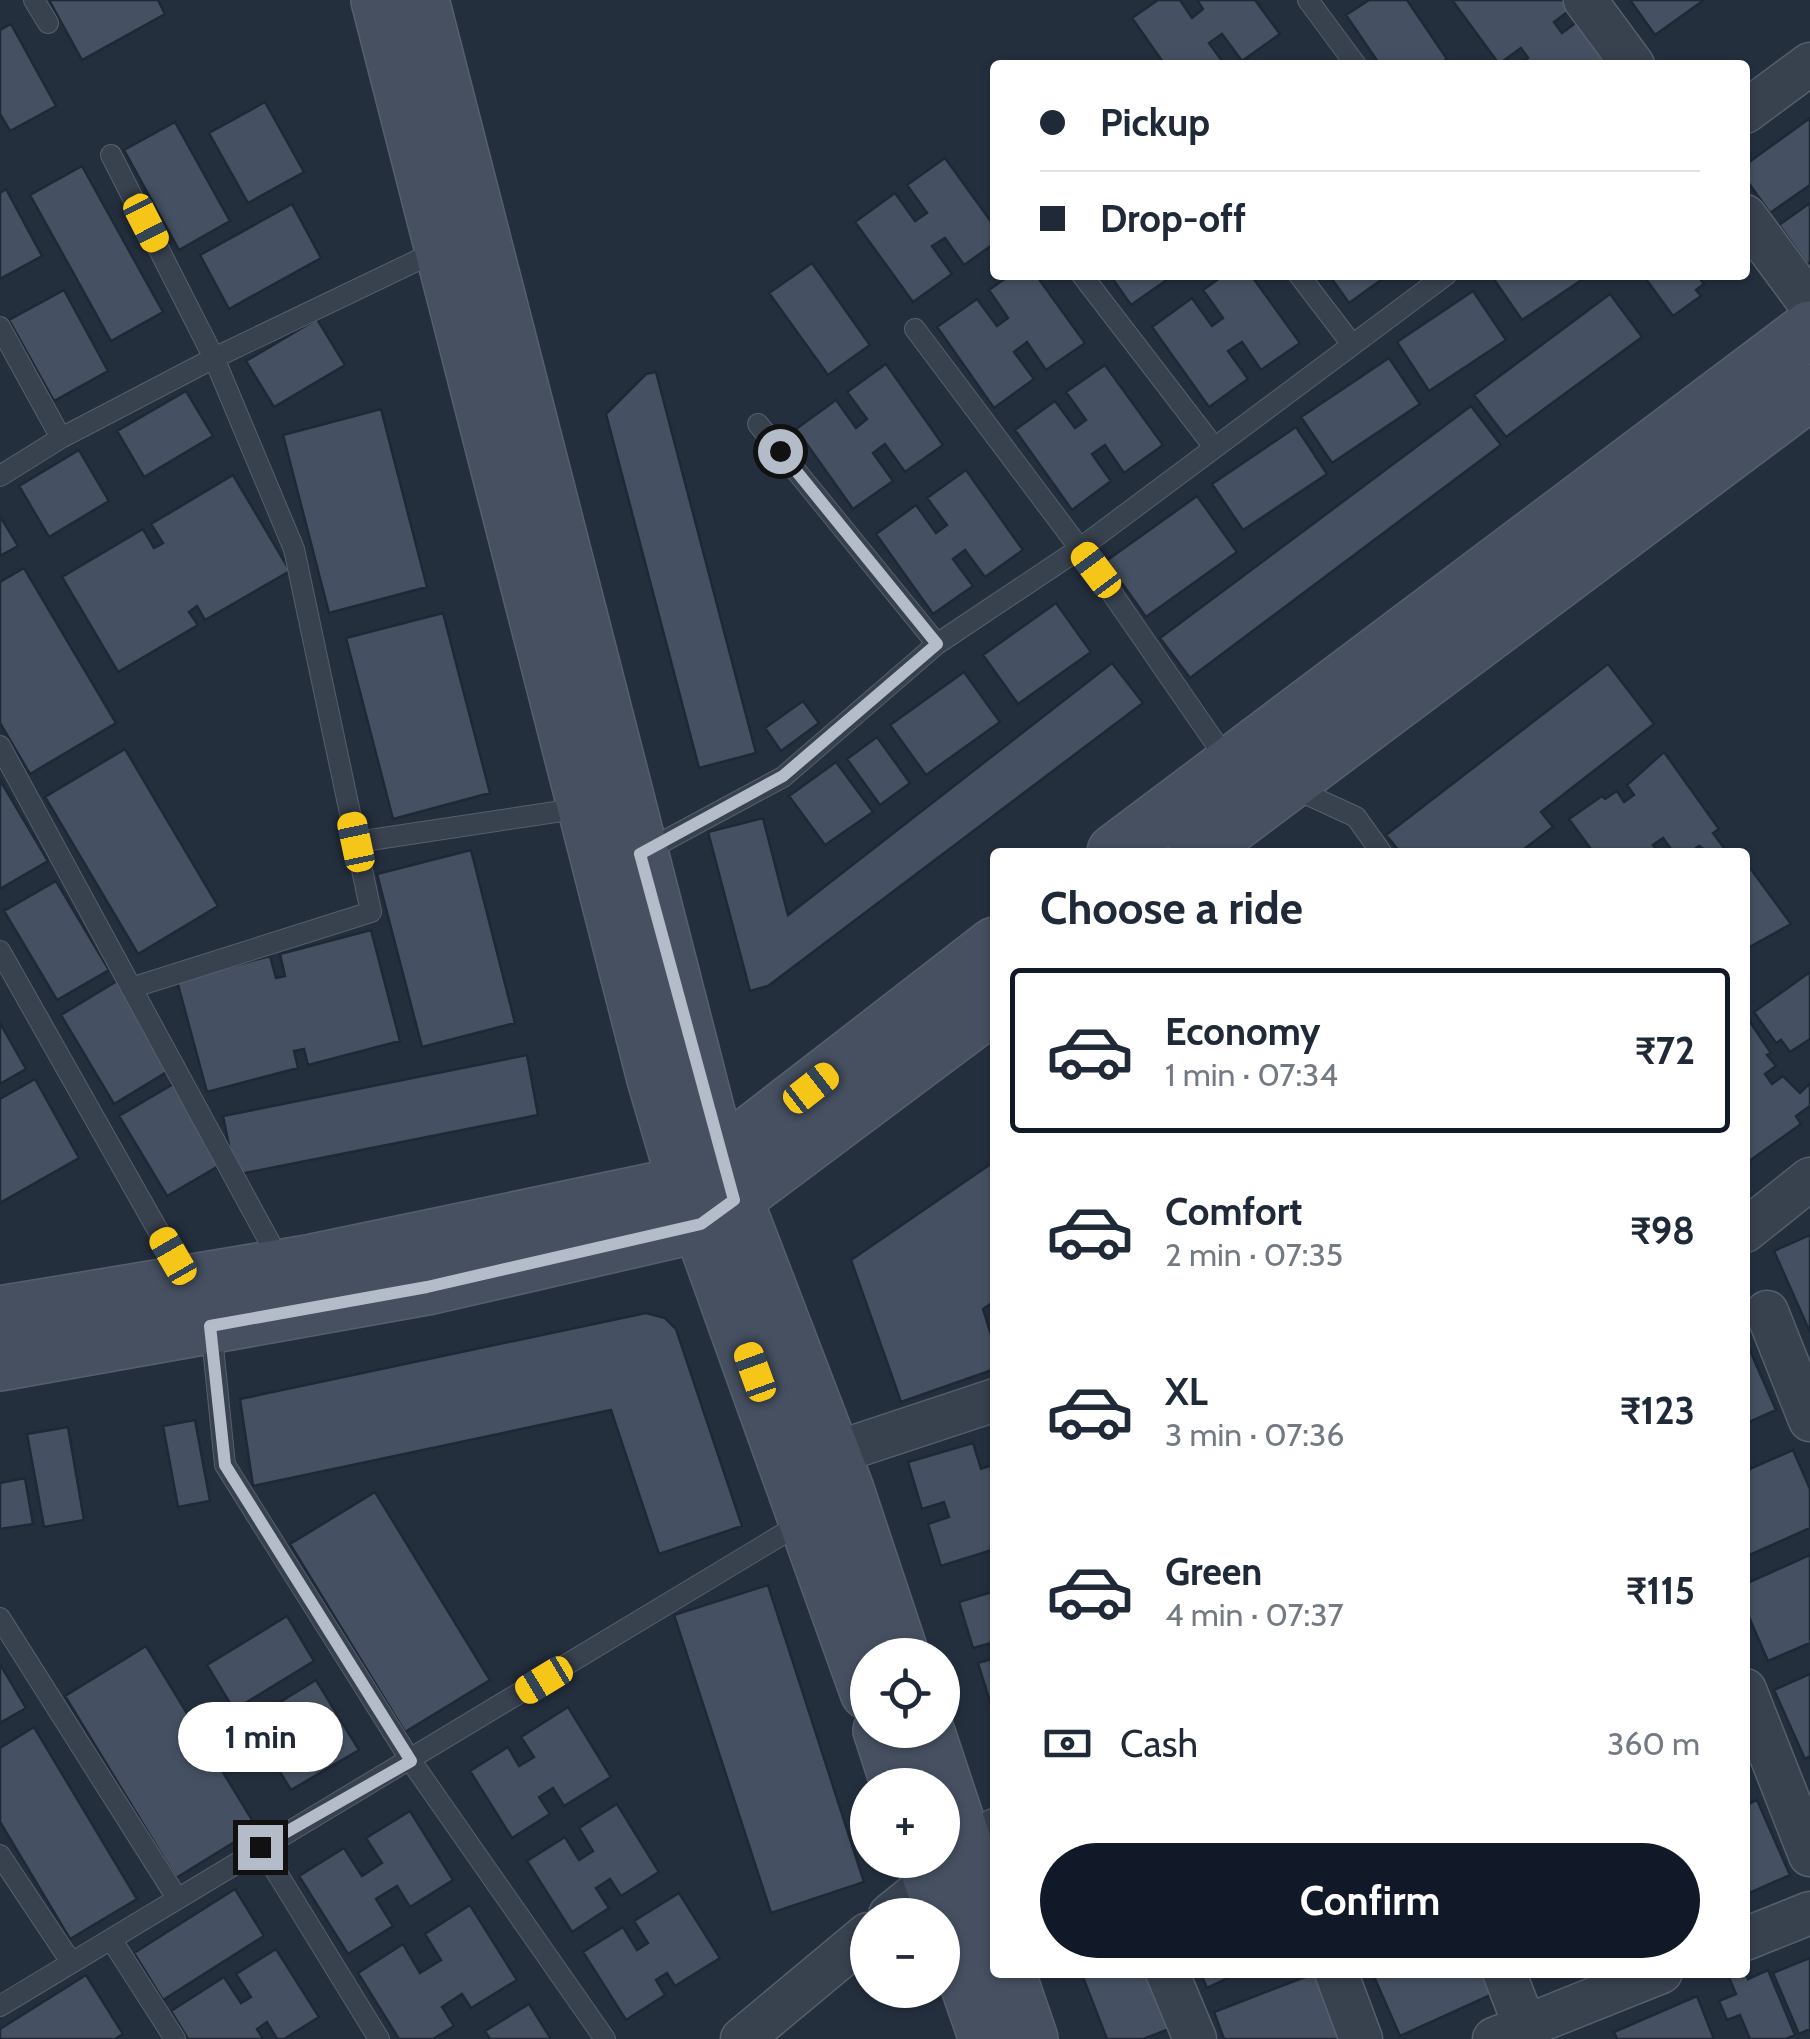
<!DOCTYPE html>
<meta charset="utf-8">
<style>
body{margin:0;font-family:Cabin,sans-serif;background:#f6f6f7;color:#1f2937;height:100vh;display:flex;flex-direction:column;font-size:38px;white-space:nowrap}
*{box-sizing:border-box;margin:0}
p{font-size:32px;color:#747a83}
.icon{flex:none;width:55px;height:55px;fill:none;stroke:currentColor;stroke-width:2;stroke-linecap:round;stroke-linejoin:round}
.map{position:relative;flex:1;overflow:hidden}
.side{position:absolute;left:990px;top:848px;width:760px;height:1130px;display:flex;flex-direction:column;background:#fff;border-radius:10px;box-shadow:0 2px 8px #0004}
.side>*{flex:none}
.top-card{position:absolute;left:990px;top:60px;width:760px;height:220px;border-radius:10px;box-shadow:0 2px 8px #0004;display:grid;align-content:center;height:220px;padding:0 50px;background:#fff}
.fabs{position:absolute;left:850px;top:1638px;display:grid;gap:20px}
.fabs a{display:grid;place-items:center;width:110px;height:110px;border-radius:50%;background:#fff;box-shadow:0 2px 8px #0004;font-size:50px}
.end{position:absolute;width:45px;height:45px;margin:-22px;border:12px solid #b4bcc9;background:#111;box-shadow:0 0 0 5px #111}
.from{border-radius:50%}
.bubble{position:absolute;height:70px;border-radius:35px;background:#fff;box-shadow:0 2px 8px #0004;font-size:32px;font-weight:700;line-height:70px;text-align:center}
.car{position:absolute;width:30px;height:60px;margin:-30px -15px;border-radius:12px;box-shadow:0 0 8px 2px #0007;background:linear-gradient(#f5c518 24%,#345 0 40%,#f5c518 0 76%,#345 0 86%,#f5c518 0)}
.top-card b{display:flex;align-items:center;gap:35px;height:95px;font-size:38px}
.top-card b+b{border-top:2px solid #e0e1e3}
.top-card i{width:25px;height:25px;background:#1f2937}
ul{padding:0;list-style:none}
li{display:flex;align-items:center;gap:30px;height:165px;margin:0 20px 15px;padding:0 30px;border:5px solid transparent;border-radius:10px}
li div{flex:1}
li b{display:block;font-size:38px}
li em{font-style:normal;font-weight:700}
li.on{border-color:#111827}
li>.icon{width:90px;height:90px;stroke-width:1.5}
h2{padding:0 50px;font-size:45px;line-height:120px}
.pay{display:flex;align-items:center;gap:25px;height:110px;padding:0 50px;font-size:38px}
.pay p{margin-inline-start:auto}
.cta{display:flex;gap:20px;margin-top:auto;padding:20px 50px}
.cta a{flex:1;height:115px;border-radius:60px;background:#111827;color:#fff;font-size:40px;font-weight:700;line-height:115px;text-align:center}
.map>svg:first-child{display:block}
</style>
<div class="map">
<svg width="1810" height="2039" viewBox="0 0 1810 2039">
<rect width="100%" height="100%" fill="#242f3e"/>
<path fill="#455162" stroke="#1f2835" stroke-width="2.5" d="M49 0H158L165 14 82 60Z
M1158 0H1180L1192 18 1203 9 1197 0H1255L1280 34 1242 61 1222 34 1209 43 1225 65H1165L1132 18Z
M1369 0H1407L1447 59 1439 65H1380L1346 15Z
M1452 0H1568L1573 8 1554 22 1562 33 1581 19 1615 65H1518L1528 58 1521 48 1499 64Z
M1630 0H1704L1655 35Z
M11 24 56 106 10 131 0 114V30Z
M265 102 304 172 248 203 209 133Z
M1810 118V185L1770 213 1745 178V165Z
M175 122 230 221 179 250 124 150Z
M945 158 995 227V243L964 265 945 238 932 246 952 274 913 302 855 222 895 193 915 221 927 213 907 185Z
M82 166 163 312 111 341 30 195Z
M6 189 42 256 0 279V193Z
M1810 203V262L1807 264 1779 225Z
M292 204 321 258 229 309 200 255Z
M812 263 870 345 828 375 769 293Z
M1010 275H1036L1085 343 1046 370 1027 342 1014 352 1034 379 994 408 937 327 977 299 997 326 1008 318 989 290Z
M1110 275H1170L1171 277 1131 305Z
M1224 275H1251L1300 343 1261 370 1242 342 1228 351 1248 379 1209 407 1152 327 1192 298 1212 326 1223 318 1203 290Z
M1329 275H1388L1349 303Z
M1491 275H1589L1522 320Z
M1643 275H1697L1704 284 1696 290 1701 296 1673 316Z
M64 290 108 371 54 401 9 320Z
M1473 291 1506 340 1429 391 1397 342Z
M1610 294 1642 337 1506 437 1474 395Z
M317 319 345 365 274 407 246 361Z
M1389 358 1420 404 1332 463 1301 417Z
M886 364 943 445 905 472 885 444 873 453 893 481 853 509 796 429 836 400 856 428 867 419 847 392Z
M1105 365 1163 445 1124 473 1105 445 1092 454 1111 481 1072 510 1015 430 1055 401 1075 428 1086 420 1066 392Z
M656 372 756 753 699 768 606 414 646 374Z
M186 391 213 436 144 477 117 431Z
M1471 406 1501 445 1190 678 1160 638Z
M381 409 427 587 329 613 283 435Z
M1296 427 1327 474 1243 530 1212 484Z
M79 450 109 501 49 537 19 486Z
M966 470 1023 550 985 577 965 550 953 559 973 586 933 614 876 534 916 505 936 533 947 525 927 498Z
M233 475 290 571 205 620 197 606 189 612 198 625 118 672 62 577 143 529 154 548 163 543 151 524Z
M1197 496 1237 552 1146 617 1106 561Z
M0 516 18 546 0 556Z
M24 568 116 723 30 774 0 723V582Z
M1056 603 1091 652 1018 704 983 655Z
M443 613 490 793 393 819 346 638Z
M1112 663 1143 703 768 986 750 991 708 832 763 818 788 915Z
M1608 664 1654 724 1541 812 1553 827 1520 852H1400L1386 835Z
M964 672 1000 722 926 775 890 725Z
M803 701 819 723 781 751 765 728Z
M877 737 910 783 880 805 847 759Z
M125 749 218 906 138 954 45 797Z
M1664 752 1719 829 1713 833 1727 852H1708L1699 846 1690 852H1673L1663 838 1653 845 1659 852H1593L1569 819 1602 796 1605 799 1617 791 1624 802 1634 795 1627 785Z
M836 762 873 812 825 845 789 796Z
M0 780 48 861 0 889Z
M471 850 515 1023 422 1047 377 874Z
M1745 861 1791 924 1746 949 1745 948Z
M56 881 109 970 57 1000 4 911Z
M371 930 400 1041 308 1065 304 1049 294 1051 298 1068 207 1092 177 981 270 956 276 978 285 976 280 954Z
M1810 972V1039L1790 1052 1781 1040 1776 1043 1754 1012Z
M117 981 170 1070 114 1104 61 1015Z
M1748 1019 1771 1053 1767 1055 1776 1066 1765 1074 1772 1084 1783 1076 1800 1093 1810 1083V1106L1796 1116 1801 1124 1745 1164Z
M0 1023 26 1069 0 1084Z
M527 1055 538 1115 235 1175 223 1116Z
M35 1079 79 1158 0 1203V1099Z
M175 1083 222 1164 167 1196 119 1116Z
M995 1161V1301L983 1309 995 1347V1369L901 1402 851 1260Z
M1810 1235V1332L1774 1251Z
M646 1313 665 1318 676 1329 742 1526 659 1554 611 1410 253 1486 240 1399Z
M1745 1339 1776 1410 1745 1424Z
M195 1420 210 1501 178 1507 163 1426Z
M68 1427 84 1520 44 1527 27 1434Z
M973 1443 981 1469 995 1464V1549L941 1566 928 1524 949 1517 944 1502 922 1509 908 1462Z
M1793 1450 1810 1489V1528L1745 1557V1471Z
M25 1478 33 1524 0 1529V1483Z
M375 1492 490 1680 405 1732 290 1544Z
M1810 1555V1643L1768 1661 1745 1608V1584Z
M768 1585 864 1882 771 1913 674 1615Z
M995 1591V1642L973 1648 959 1602Z
M287 1616 314 1661 234 1710 207 1665Z
M146 1646 257 1828 176 1878 65 1696Z
M995 1658V1704L991 1705 978 1663Z
M0 1664 26 1708 0 1723Z
M1810 1674V1756L1805 1759 1774 1690Z
M316 1680 359 1750 291 1790 249 1721Z
M568 1707 611 1777 564 1806 553 1788 539 1797 550 1814 512 1838 470 1771 508 1747 519 1766 534 1757 521 1737Z
M34 1727 137 1899 70 1939 0 1822V1748Z
M1757 1800 1790 1875 1745 1895V1806Z
M617 1804 659 1872 621 1896 610 1879 596 1888 609 1908 572 1932 527 1861 565 1837 579 1860 593 1851 579 1828Z
M410 1811 453 1880 410 1907 397 1886 376 1899 393 1926 348 1954 299 1876 344 1848 362 1876 382 1863 366 1838Z
M235 1889 264 1936 163 2000 134 1953Z
M679 1893 720 1958 675 1986 667 1973 656 1980 665 1995 626 2020 583 1952 623 1927 637 1950 648 1943 634 1921Z
M470 1905 517 1980 471 2008 462 1994 442 2007 454 2026 433 2039H399L358 1973 403 1944 420 1973 441 1960 425 1934Z
M276 1949 319 2017 284 2039H277L267 2022 257 2029 263 2039H188L171 2011 224 1977 241 2003 251 1997 236 1974Z
M1810 1958V2029L1799 2034 1773 1973Z
M1768 1970 1795 2035 1786 2039H1750L1740 2015 1727 2020 1719 2001 1736 1994 1727 1973 1745 1972 1748 1979Z
M1081 1972H1148L1169 2029 1143 2039H1107Z
M1200 1972H1241L1207 1988Z
M1318 1972 1344 2039H1224L1214 2012Z
M1372 1972H1486L1495 1993 1400 2036Z
M86 1975 123 2034 115 2039H0V2029Z
M1697 1996 1714 2039H1617L1614 2032Z
M529 2004 551 2039H490L485 2031Z"/>
<g fill="none" stroke-linecap="round" stroke-linejoin="round">
<defs>
<path id="lane" d="M34 0 48 23
M1308 0 1356 65
M111 155 214 358 294 549 371 912 131 988
M1082 275 1214 447
M1299 275 1351 343
M0 327 61 438 214 358 439 250
M915 329 1096 570 1229 763
M758 424 937 644
M0 476 61 438
M0 746 281 1263
M1293 788 1356 817 1381 852
M357 842 582 808
M642 853 783 777 937 644 1079 549 1446 275
M0 951 186 1280
M211 1327 225 1465 411 1761 605 2039
M0 1618 177 1898
M261 1847 379 2039
M0 1855 71 1962
M111 1939 175 2039
M0 2006 803 1522"/>
<path id="street" d="M1585 0 1633 65
M1745 112 1810 64
M1745 216 1810 304
M1745 1231 1810 1179
M1767 1312 1810 1420
M832 1454 995 1400
M1745 1690 1810 1855
M890 1915 995 1830
M1745 1939 1810 1913
M1167 1972 1195 2039
M1336 1972 1361 2039
M1504 1972 1525 2026
M742 2039 868 1934
M1494 2039 1661 1972"/>
<path id="secondary" d="M379 0 655 1079 686 1184 868 1692
M421 0 719 1159 846 1490 901 1655
M1115 852 1810 329
M1196 852 1810 392
M0 1314 313 1262 686 1184 995 945
M0 1363 427 1287 701 1224 995 1004
M881 1730 899 1785
M926 1730 995 1937
M925 1860 987 2039
M1007 1972 1030 2039"/>
</defs>
<use href="#lane" stroke="#565f6c" stroke-width="22"/>
<use href="#street" stroke="#565f6c" stroke-width="45"/>
<use href="#secondary" stroke="#565f6c" stroke-width="58"/>
<use href="#lane" stroke="#38414e" stroke-width="20"/>
<use href="#street" stroke="#38414e" stroke-width="42"/>
<use href="#secondary" stroke="#465061" stroke-width="55"/>
</g>
<g fill="none" stroke-linecap="round" stroke-linejoin="round">
<path stroke="#b4bcc9" stroke-width="12" d="M260 1847 411 1761 225 1465 210 1326 427 1287 701 1224 734 1200 640 854 783 776 937 644 780 451"/>
</g>
</svg>
<div class="fabs">
<a><svg class="icon" aria-label="locate" viewBox="0 0 24 24"><circle cx="12" cy="12" r="6"/><path d="M12 2v4M12 18v4M2 12h4M18 12h4"/></svg></a>
<a>+</a>
<a>−</a>
</div>
<i class="end from" style="left:780px;top:451px"></i>
<i class="end" style="left:260px;top:1847px"></i>
<div class="bubble" style="left:178px;top:1702px;width:165px">1 min</div>
<i class="car" style="left:146px;top:223px;rotate:153deg"></i>
<i class="car" style="left:1096px;top:570px;rotate:323deg"></i>
<i class="car" style="left:356px;top:842px;rotate:348deg"></i>
<i class="car" style="left:811px;top:1088px;rotate:52deg"></i>
<i class="car" style="left:173px;top:1256px;rotate:330deg"></i>
<i class="car" style="left:755px;top:1372px;rotate:340deg"></i>
<i class="car" style="left:544px;top:1680px;rotate:239deg"></i>
<div class="top-card">
<b><i class="from"></i>Pickup</b>
<b><i></i>Drop-off</b>
</div>
<section class="side">
<h2>Choose a ride</h2>
<ul>
<li class="on"><svg class="icon" aria-label="car" viewBox="0 0 24 24"><path d="M5 17H2v-5l4-1 3-4h7l3 4 3 1v5h-3M9 17h6M6 11h13"/><circle cx="7" cy="17" r="2"/><circle cx="17" cy="17" r="2"/></svg><div><b>Economy</b><p>1 min · 07:34</p></div><em>₹72</em></li>
<li><svg class="icon" aria-label="car" viewBox="0 0 24 24"><path d="M5 17H2v-5l4-1 3-4h7l3 4 3 1v5h-3M9 17h6M6 11h13"/><circle cx="7" cy="17" r="2"/><circle cx="17" cy="17" r="2"/></svg><div><b>Comfort</b><p>2 min · 07:35</p></div><em>₹98</em></li>
<li><svg class="icon" aria-label="car" viewBox="0 0 24 24"><path d="M5 17H2v-5l4-1 3-4h7l3 4 3 1v5h-3M9 17h6M6 11h13"/><circle cx="7" cy="17" r="2"/><circle cx="17" cy="17" r="2"/></svg><div><b>XL</b><p>3 min · 07:36</p></div><em>₹123</em></li>
<li><svg class="icon" aria-label="car" viewBox="0 0 24 24"><path d="M5 17H2v-5l4-1 3-4h7l3 4 3 1v5h-3M9 17h6M6 11h13"/><circle cx="7" cy="17" r="2"/><circle cx="17" cy="17" r="2"/></svg><div><b>Green</b><p>4 min · 07:37</p></div><em>₹115</em></li>
</ul>
<div class="pay"><svg class="icon" aria-label="cash" viewBox="0 0 24 24"><path d="M3 7h18v10H3z"/><circle cx="12" cy="12" r="2"/></svg>Cash<p>360 m</p></div>
<div class="cta"><a>Confirm</a></div>
</section>
</div>
